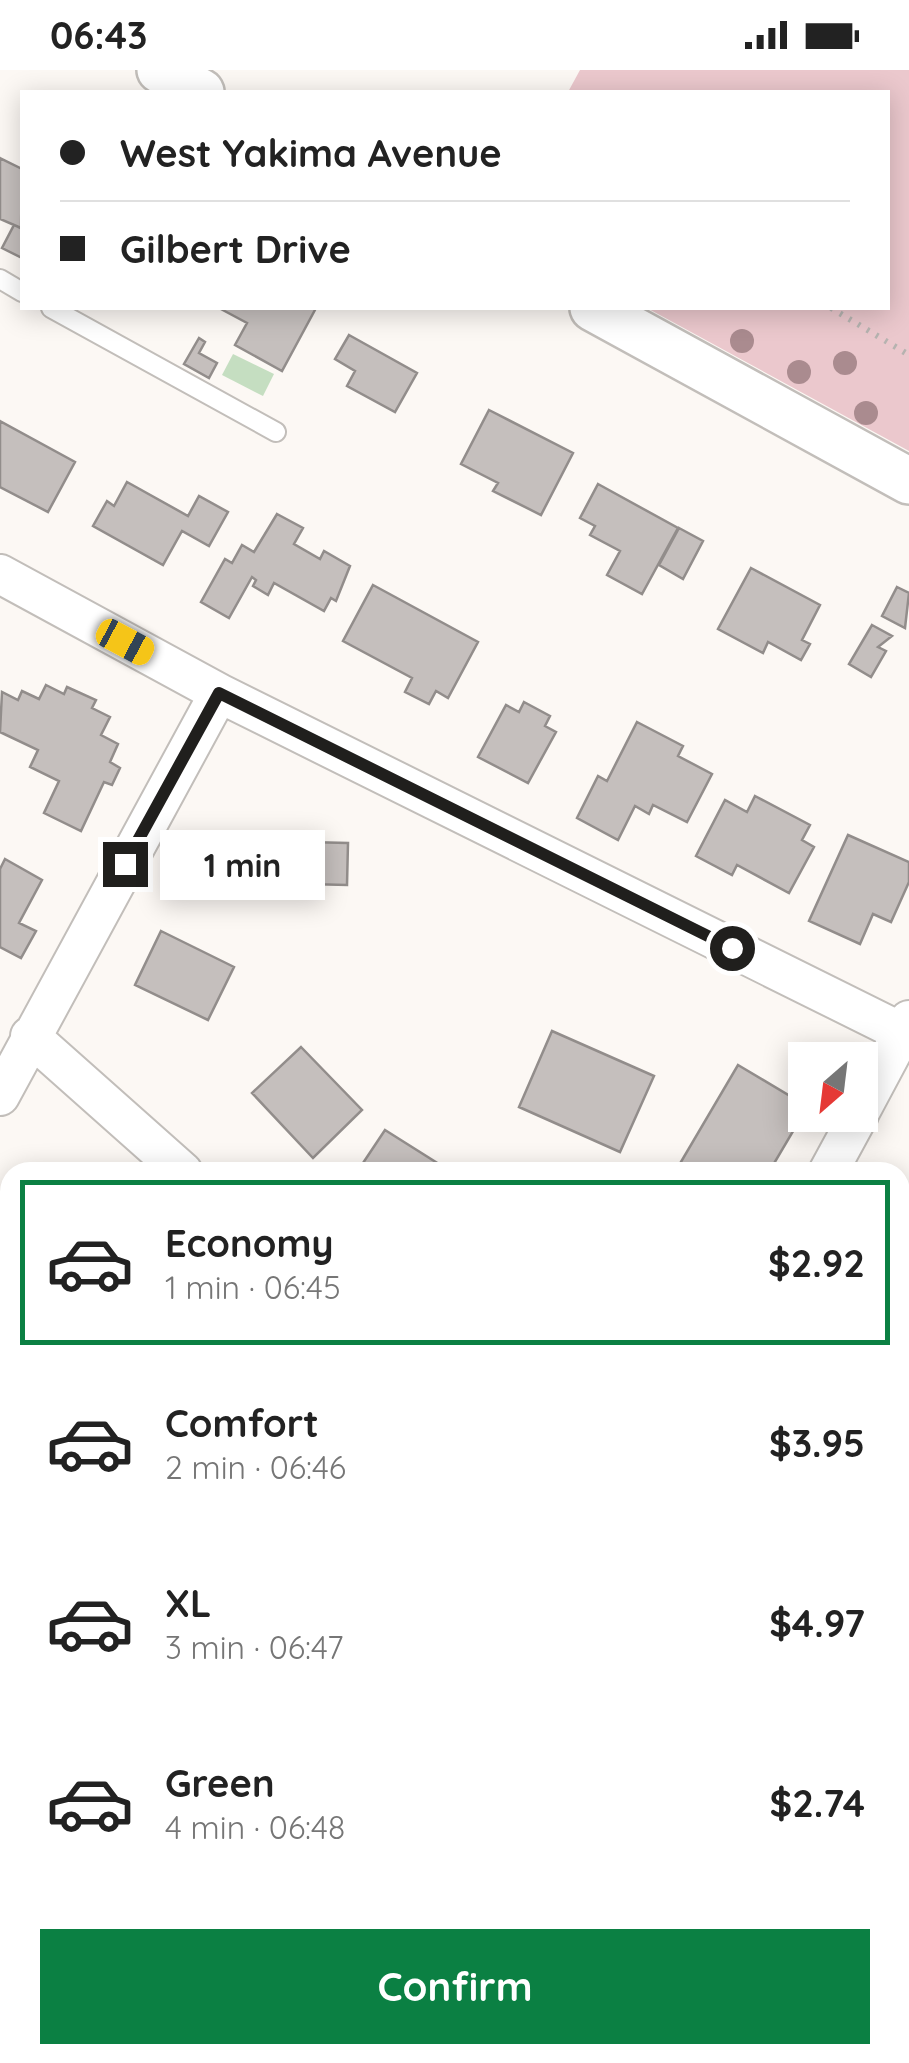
<!DOCTYPE html>
<meta charset="utf-8">
<style>
body{margin:0;font-family:Quicksand,sans-serif;background:#f2f2f2;color:#222;height:100vh;display:flex;flex-direction:column;font-size:38px;white-space:nowrap}
*{box-sizing:border-box;margin:0}
p{font-size:32px;color:#767676}
.icon{flex:none;width:55px;height:55px;fill:none;stroke:currentColor;stroke-width:2;stroke-linecap:round;stroke-linejoin:round}
.map{position:relative;flex:1;overflow:hidden}
.details{position:absolute;left:0px;top:1092px;width:910px;height:902px;display:flex;flex-direction:column;background:#fff;border-radius:30px 30px 0 0;box-shadow:0 5px 25px #0003}
.details>*{flex:none}
.guide{position:absolute;left:20px;top:20px;width:870px;height:220px;border-radius:0px;box-shadow:0 5px 25px #0003;display:grid;align-content:center;height:220px;padding:0 40px;background:#fff}
.needle{width:65px;rotate:208deg}
.controls{position:absolute;left:788px;top:972px;display:grid;gap:20px}
.controls a{display:grid;place-items:center;width:90px;height:90px;border-radius:0px;background:#fff;box-shadow:0 5px 25px #0003;font-size:50px}
.end{position:absolute;width:45px;height:45px;margin:-22px;border:12px solid #201f1d;background:#fff;box-shadow:0 0 0 5px #fff}
.from{border-radius:50%}
.bubble{position:absolute;height:70px;border-radius:0px;background:#fff;box-shadow:0 5px 25px #0003;font-size:32px;font-weight:700;line-height:70px;text-align:center}
.car{position:absolute;width:30px;height:60px;margin:-30px -15px;border-radius:12px;box-shadow:0 0 8px 2px #0007;background:linear-gradient(#f5c518 24%,#345 0 40%,#f5c518 0 76%,#345 0 86%,#f5c518 0)}
.guide b{display:flex;align-items:center;gap:35px;height:95px;font-size:38px}
.guide b+b{border-top:2px solid #e0e0e0}
.guide i{width:25px;height:25px;background:#222}
ul{padding:18px 0 0;list-style:none}
li{display:flex;align-items:center;gap:30px;height:165px;margin:0 20px 15px;padding:0 20px;border:5px solid transparent;border-radius:0px}
li div{flex:1}
li b{display:block;font-size:38px}
li em{font-style:normal;font-weight:700}
li.active{border-color:#0b8043}
li>.icon{width:90px;height:90px;stroke-width:1.5}
.cta{display:flex;gap:20px;margin-top:auto;padding:20px 40px}
.cta a{flex:1;height:115px;border-radius:0px;background:#0b8043;color:#fff;font-size:40px;font-weight:700;line-height:115px;text-align:center}
.status{display:flex;justify-content:space-between;align-items:center;height:70px;padding:0 50px;background:#fff;direction:ltr}
.status svg{height:28px;fill:currentColor}
.map>svg:first-child{display:block}
</style>
<div class="status"><b>06:43</b><svg viewBox="0 0 49 12"><path d="M0 12V9h3v3zM5 12V6h3v6zM10 12V3h3v9zM15 12V0h3v12zM26 1h20v11H26zM47 4h2v5h-2z"/></svg></div>
<div class="map">
<svg width="909" height="1993" viewBox="0 0 909 1993">
<rect width="100%" height="100%" fill="#fcf8f4"/>
<path fill="#ebc8cd" d="M580 0H909V381L647 238H888V22H568Z"/>
<path fill="#c5dec1" d="M233 284 274 304 263 326 222 305Z"/>
<path fill="#c5bfbd" stroke="#928d8b" stroke-width="2.5" d="M0 88 22 99 21 158 0 149Z
M14 155 22 159V188L2 178Z
M219 238H316L282 301 235 275 247 253Z
M349 265 417 303 395 342 347 316 355 301 335 289Z
M199 268 205 272 199 283 217 293 209 308 184 294Z
M489 340 573 383 541 445 493 421 498 413 461 394Z
M0 351 75 392 48 442 0 417Z
M127 412 188 446 199 426 228 442 209 476 182 461 163 495 93 456 107 431 114 436Z
M598 414 678 458 642 524 607 505 620 481 590 465 595 456 580 448Z
M277 444 303 458 294 474 320 489 324 481 350 496 336 531 331 528 324 541 274 513 268 525 253 516 256 510 252 507 229 548 201 532 225 489 232 493 242 475 254 482Z
M679 458 703 471 683 509 659 495Z
M751 498 820 535 802 570 810 574 801 590 768 572 763 583 718 559Z
M373 515 478 572 448 628 436 621 429 634 405 622 412 608 343 571Z
M897 517 909 523 905 558 882 546Z
M872 555 892 566 878 577 886 581 871 607 849 594Z
M46 615 64 624 67 617 96 630 92 638 110 647 101 665 118 674 110 692 120 698 112 715 104 712 81 761 44 743 59 711 30 697 38 680 0 662 2 622 18 630 22 621 39 629Z
M524 632 550 646 545 656 556 662 528 713 478 687 506 635 519 642Z
M637 652 683 676 678 686 712 704 687 752 653 735 649 744 635 736 618 770 577 748 598 706 607 711Z
M755 726 810 755 802 770 814 777 789 823 737 795 732 805 696 786 725 730 747 742Z
M848 765 909 792V812L891 852 873 844 860 874 809 851Z
M221 770 348 773 347 815 220 812Z
M5 789 42 810 19 853 36 861 21 888 0 877V799Z
M161 861 234 897 208 950 135 915Z
M552 961 654 1006 620 1082 519 1037Z
M301 977 362 1040 313 1088 252 1023Z
M738 995 805 1035V1041L769 1102H675Z
M385 1060 442 1096 439 1102H357Z
M909 1117V1174L900 1168V1132Z
M0 1262 10 1267V1308L0 1328Z
M0 1390 10 1396V1456L0 1474Z
M900 1587 909 1592V1616L900 1632Z
M0 1694 10 1699V1715L2 1729Z
M900 1846 909 1851V1878L900 1894Z
M107 1985H151L146 1993H102Z"/>
<g fill="none" stroke-linecap="round" stroke-linejoin="round">
<defs>
<path id="service" d="M0 209 22 222
M51 238 276 362
M900 1234 909 1238"/>
<path id="minor" d="M0 504 219 623 909 966
M30 966 183 1102
M0 1026 219 623
M860 1042 909 950
M828 1102 859 1045
M900 1510 909 1515
M0 1563 10 1568
M0 1869 10 1849
M769 1985 784 1993
M351 1993 355 1985
M898 1993 909 1973"/>
<path id="tertiary" d="M160 0 201 22
M593 238 909 411"/>
</defs>
<use href="#service" stroke="#c2beba" stroke-width="22"/>
<use href="#minor" stroke="#c2beba" stroke-width="42"/>
<use href="#tertiary" stroke="#c2beba" stroke-width="50"/>
<path stroke="#b6b3b0" stroke-width="6" stroke-dasharray="2.5 8" stroke-linecap="butt" d="M831 238 909 285"/>
<use href="#service" stroke="#fff" stroke-width="18"/>
<use href="#minor" stroke="#fff" stroke-width="38"/>
<use href="#tertiary" stroke="#fff" stroke-width="45"/>
</g>
<g fill="#aa8b8f">
<circle cx="742" cy="271" r="12"/>
<circle cx="845" cy="293" r="12"/>
<circle cx="799" cy="302" r="12"/>
<circle cx="866" cy="343" r="12"/>
</g>
<g fill="none" stroke-linecap="round" stroke-linejoin="round">
<path stroke="#201f1d" stroke-width="12" d="M125 794 219 623 732 878"/>
</g>
</svg>
<div class="controls">
<a><svg class="needle" viewBox="-14 -14 28 28"><path d="M0-13l5 13h-10z" fill="#e53935"/><path d="M0 13l5-13h-10z" fill="#767676"/></svg></a>
</div>
<i class="end from" style="left:732px;top:878px"></i>
<i class="end" style="left:125px;top:794px"></i>
<div class="bubble" style="left:160px;top:760px;width:165px">1 min</div>
<i class="car" style="left:125px;top:572px;rotate:118deg"></i>
<div class="guide">
<b><i class="from"></i>West Yakima Avenue</b>
<b><i></i>Gilbert Drive</b>
</div>
<section class="details">
<ul>
<li class="active"><svg class="icon" aria-label="car" viewBox="0 0 24 24"><path d="M5 17H2v-5l4-1 3-4h7l3 4 3 1v5h-3M9 17h6M6 11h13"/><circle cx="7" cy="17" r="2"/><circle cx="17" cy="17" r="2"/></svg><div><b>Economy</b><p>1 min · 06:45</p></div><em>$2.92</em></li>
<li><svg class="icon" aria-label="car" viewBox="0 0 24 24"><path d="M5 17H2v-5l4-1 3-4h7l3 4 3 1v5h-3M9 17h6M6 11h13"/><circle cx="7" cy="17" r="2"/><circle cx="17" cy="17" r="2"/></svg><div><b>Comfort</b><p>2 min · 06:46</p></div><em>$3.95</em></li>
<li><svg class="icon" aria-label="car" viewBox="0 0 24 24"><path d="M5 17H2v-5l4-1 3-4h7l3 4 3 1v5h-3M9 17h6M6 11h13"/><circle cx="7" cy="17" r="2"/><circle cx="17" cy="17" r="2"/></svg><div><b>XL</b><p>3 min · 06:47</p></div><em>$4.97</em></li>
<li><svg class="icon" aria-label="car" viewBox="0 0 24 24"><path d="M5 17H2v-5l4-1 3-4h7l3 4 3 1v5h-3M9 17h6M6 11h13"/><circle cx="7" cy="17" r="2"/><circle cx="17" cy="17" r="2"/></svg><div><b>Green</b><p>4 min · 06:48</p></div><em>$2.74</em></li>
</ul>
<div class="cta"><a>Confirm</a></div>
</section>
</div>
